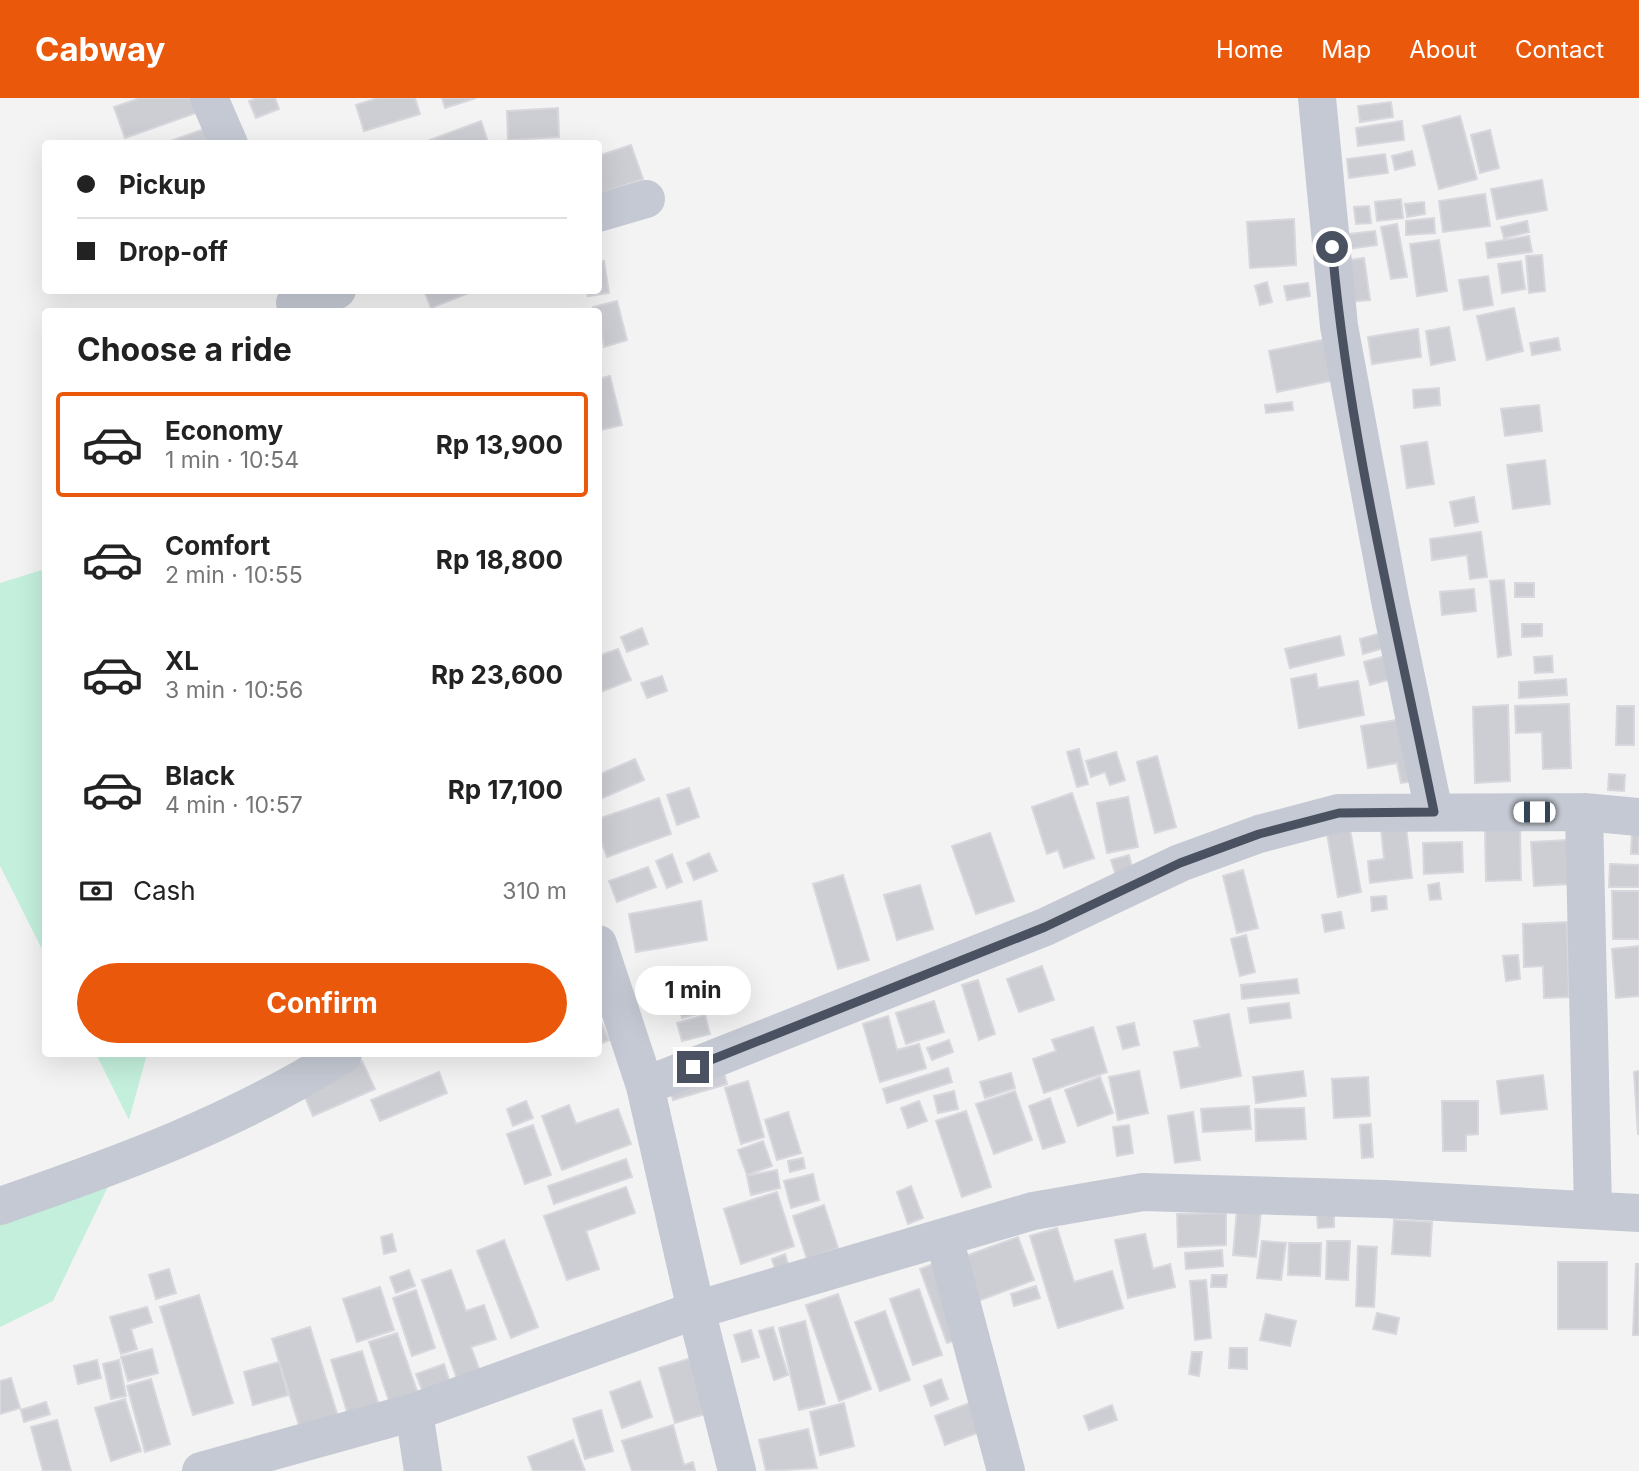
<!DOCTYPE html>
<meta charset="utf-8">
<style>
body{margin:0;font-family:Inter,sans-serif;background:#f6f6f6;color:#222;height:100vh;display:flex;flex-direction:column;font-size:26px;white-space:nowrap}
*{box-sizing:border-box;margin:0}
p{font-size:23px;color:#767676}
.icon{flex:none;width:38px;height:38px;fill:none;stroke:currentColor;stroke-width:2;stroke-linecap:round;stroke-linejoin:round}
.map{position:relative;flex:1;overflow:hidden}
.sheet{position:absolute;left:42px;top:210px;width:560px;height:749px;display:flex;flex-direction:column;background:#fff;border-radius:7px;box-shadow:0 7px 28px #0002}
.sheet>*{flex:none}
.hud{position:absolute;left:42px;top:42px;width:560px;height:154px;border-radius:7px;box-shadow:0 7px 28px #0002;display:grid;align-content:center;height:154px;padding:0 35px;background:#fff}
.end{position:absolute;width:32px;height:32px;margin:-16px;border:9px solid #4a5160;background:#fff;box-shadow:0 0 0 4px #fff}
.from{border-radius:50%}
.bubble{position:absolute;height:49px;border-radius:24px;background:#fff;box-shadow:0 7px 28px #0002;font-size:23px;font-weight:700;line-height:49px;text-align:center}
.car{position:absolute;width:21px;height:42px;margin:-21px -10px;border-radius:9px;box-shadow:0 0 5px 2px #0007;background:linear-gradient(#fff 24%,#345 0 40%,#fff 0 76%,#345 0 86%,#fff 0)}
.hud b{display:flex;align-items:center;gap:24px;height:66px;font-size:26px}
.hud b+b{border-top:2px solid #e0e0e0}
.hud i{width:18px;height:18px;background:#222}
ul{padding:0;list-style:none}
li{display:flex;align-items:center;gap:21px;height:105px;margin:0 14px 10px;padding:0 21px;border:4px solid transparent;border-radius:7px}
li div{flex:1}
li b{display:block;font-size:26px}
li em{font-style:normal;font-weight:700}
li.current{border-color:#ea580c}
li>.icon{width:63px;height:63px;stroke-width:1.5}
h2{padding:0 35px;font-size:32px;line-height:84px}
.pay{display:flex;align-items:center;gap:18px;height:77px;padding:0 35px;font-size:26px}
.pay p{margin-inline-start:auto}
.primary-button{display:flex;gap:14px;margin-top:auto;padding:14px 35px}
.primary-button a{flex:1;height:80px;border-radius:42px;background:#ea580c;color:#fff;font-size:28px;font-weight:700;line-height:80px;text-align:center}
header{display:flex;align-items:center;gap:42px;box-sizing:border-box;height:98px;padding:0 35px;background:#ea580c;color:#fff}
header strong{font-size:33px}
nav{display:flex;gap:38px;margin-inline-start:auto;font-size:24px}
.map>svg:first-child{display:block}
</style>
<header>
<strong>Cabway</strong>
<nav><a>Home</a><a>Map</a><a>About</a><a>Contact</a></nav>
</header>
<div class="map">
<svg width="1639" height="1373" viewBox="0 0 1639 1373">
<rect width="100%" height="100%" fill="#f4f3f3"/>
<path fill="#c4efdd" d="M45 471H46L45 857 0 768V485Z
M96 956H147L129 1022Z
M116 1072 53 1203 0 1229V1111Z"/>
<path fill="#cdced4" stroke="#d7d7dd" stroke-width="2" d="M140 0H191L196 15 125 40 114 9Z
M257 0H275L279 11 256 20 249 3Z
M378 0H415L420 16 364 33 356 7Z
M442 0H476L445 10Z
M1391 4 1393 19 1360 24 1358 8Z
M558 10 559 39 508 42 507 13Z
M1460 18 1477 81 1439 91 1423 28Z
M481 23 488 44 428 46 427 43Z
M1402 23 1404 42 1358 48 1356 30Z
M210 29 216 46H162Z
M1490 32 1499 70 1480 75 1471 37Z
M631 47 643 81 598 96V58Z
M1412 53 1415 67 1395 72 1392 58Z
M1385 56 1388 75 1349 80 1347 61Z
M1542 82 1547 112 1497 121 1491 91Z
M1485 96 1490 128 1443 134 1439 103Z
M1401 101 1403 120 1377 123 1375 104Z
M1424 104 1425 116 1407 119 1405 106Z
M1369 108 1371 125 1356 126 1354 109Z
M1434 120 1435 135 1406 137V123Z
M1294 121 1296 167 1250 170 1247 124Z
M1527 123 1529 134 1504 140 1501 129Z
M1397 126 1407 179 1391 181 1381 129Z
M1375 133 1377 147 1341 152 1340 137Z
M1529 138 1532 154 1488 160 1486 145Z
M1439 142 1447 193 1417 198 1410 146Z
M1542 157 1545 193 1529 195 1526 158Z
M1364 160 1370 202 1347 204 1342 163Z
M604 163 609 195 588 198 587 192H598V164Z
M1521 163 1525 191 1502 195 1498 166Z
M1488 178 1493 207 1464 212 1459 182Z
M1267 184 1272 204 1260 207 1255 188Z
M1308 185 1310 198 1287 202 1284 188Z
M424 192H476L431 210Z
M617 203 627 242 604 249 598 214H594L593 209Z
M1514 210 1523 253 1487 262 1477 218Z
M1449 229 1455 262 1431 267 1426 233Z
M1418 231 1421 259 1372 266 1368 239Z
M1558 240 1560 252 1532 257 1530 245Z
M1327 241 1335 282 1277 294 1269 253Z
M610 278 622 327 601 332 598 281Z
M1439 290 1440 307 1414 310 1413 292Z
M1292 304 1293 312 1266 315 1265 307Z
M1539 307 1542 333 1505 338 1501 311Z
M1427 344 1434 386 1407 390 1401 348Z
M1545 362 1550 406 1513 411 1507 367Z
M1474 399 1478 424 1455 428 1450 404Z
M1481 434 1487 479 1470 481 1467 457 1432 462 1430 441Z
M1504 482 1511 557 1498 559 1490 483Z
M1515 485H1534V499H1515Z
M1474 491 1476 513 1442 517 1440 494Z
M1522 526H1542V538L1522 539Z
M642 530 648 546 627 554 621 539Z
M1392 532 1395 547 1363 556 1360 541Z
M1340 538 1344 557 1290 570 1285 551Z
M618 551 631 582 598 595V558Z
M1396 555 1402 578 1370 587 1364 564Z
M1552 558 1553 574 1535 575 1534 559Z
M1316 576 1318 590 1358 583 1364 617 1299 630 1291 581Z
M662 578 667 593 647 600 641 585Z
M1566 581 1567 597 1519 600V584Z
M1569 606 1571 670 1543 671 1542 634 1516 635 1515 608Z
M1508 607 1510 683 1475 685 1473 609Z
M1617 608H1634V647H1616Z
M1414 619 1424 682 1401 685 1397 665 1368 670 1361 628Z
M1079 651 1088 686 1077 689 1067 654Z
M1116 654 1125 682 1110 687 1105 674 1091 679 1086 663Z
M1157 658 1176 729 1155 735 1137 664Z
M635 661 644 682 598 702V677Z
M1609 676 1625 677 1624 693 1608 692Z
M689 690 699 719 677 727 667 697Z
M1072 695 1094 760 1064 770 1058 752 1047 756 1032 709Z
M1128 699 1138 749 1107 755 1097 705Z
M659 700 671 736 607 759 598 735V721Z
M1349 726 1361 794 1338 799 1326 730Z
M1406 729 1412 780 1370 785 1368 763 1384 761 1381 731Z
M1520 730 1521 782 1486 783 1485 731Z
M1632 734H1639V756H1631Z
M990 735 1014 803 976 816 952 748Z
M1568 742 1570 786 1534 788 1531 744Z
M1462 744 1463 774 1424 776 1423 745Z
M709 755 717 773 694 782 687 765Z
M672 756 682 784 667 790 656 763Z
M1129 757 1133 773 1116 778 1111 762Z
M1610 766 1639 767V789H1609Z
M648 769 656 789 617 804 609 783Z
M1243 772 1258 830 1237 835 1223 778Z
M843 777 869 862 838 871 813 786Z
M1439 785 1441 801 1430 802 1428 787Z
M920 787 933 831 897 842 884 797Z
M1612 793H1639V841H1613Z
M1386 798 1387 811 1372 813 1371 799Z
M701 803 707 842 636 854 629 816Z
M1341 814 1344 830 1325 834 1322 817Z
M1567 824 1569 899 1544 900 1543 868 1524 869 1523 826Z
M1246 837 1255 874 1240 878 1231 841Z
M1639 848V898L1616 900 1612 851Z
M1518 857 1520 881 1506 883 1503 858Z
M1042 868 1054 902 1019 914 1007 881Z
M719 875 728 908 682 920 673 886Z
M1297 881 1299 895 1242 901 1241 887Z
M978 882 995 936 979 942 962 887Z
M934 903 944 934 906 946 896 915Z
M1289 905 1291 920 1250 925 1248 910Z
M1229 916 1241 978 1181 990 1174 954 1200 949 1194 923Z
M598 917 609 942 598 947Z
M705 917 710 936 682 943 677 925Z
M888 918 897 952 919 946 926 970 880 984 863 926Z
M1134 925 1139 947 1123 951 1117 929Z
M1093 929 1107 974 1044 995 1033 961 1056 953 1052 942Z
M949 942 953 954 932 962 927 950Z
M362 963 375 991 313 1018 301 990Z
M948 970 952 984 887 1005 883 991Z
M723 971 727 986 673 1002 669 987Z
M1139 973 1148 1015 1118 1022 1109 979Z
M1303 973 1306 998 1256 1005 1253 979Z
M1639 973V1036H1638L1634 974Z
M439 974 447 995 380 1023 371 1002Z
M1011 975 1015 990 985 1000 980 984Z
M1543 977 1547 1011 1501 1016 1497 983Z
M1100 979 1113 1015 1078 1028 1065 992Z
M1368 979 1370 1018 1334 1020 1332 981Z
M748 983 764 1039 741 1046 725 990Z
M954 993 958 1011 938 1015 934 998Z
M1015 993 1032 1042 994 1056 976 1006Z
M1050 1000 1065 1044 1043 1051 1029 1008Z
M526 1003 533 1020 513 1028 507 1011Z
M919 1003 927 1023 908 1030 901 1010Z
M1442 1003H1478V1036L1466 1037V1053H1443Z
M569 1007 576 1026 618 1011 631 1046 562 1072 542 1018Z
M1249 1008 1251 1031 1203 1034 1201 1011Z
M1304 1010 1306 1041 1256 1043 1255 1011Z
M966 1013 991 1089 962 1099 936 1023Z
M788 1014 801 1055 777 1062 765 1022Z
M1193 1014 1200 1062 1175 1065 1168 1018Z
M1371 1026 1373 1059 1362 1060 1360 1027Z
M533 1027 551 1077 525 1086 507 1036Z
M1129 1027 1133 1055 1117 1058 1113 1029Z
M763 1043 772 1068 747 1077 738 1052Z
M803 1060 805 1070 790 1074 788 1063Z
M626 1061 632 1079 554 1106 548 1088Z
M777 1072 780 1090 751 1097 747 1078Z
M813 1076 819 1102 791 1110 784 1083Z
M911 1088 923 1120 908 1126 897 1094Z
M626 1089 635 1115 586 1133 599 1171 567 1182 544 1118Z
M777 1094 794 1148 741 1166 724 1111Z
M824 1107 838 1150 807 1161 793 1118Z
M1237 1111 1261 1113 1256 1159 1233 1157Z
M1226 1115V1147L1178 1149 1177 1116Z
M1334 1116V1129L1318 1130 1317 1117Z
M1394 1122 1432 1124 1430 1158 1392 1156Z
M1057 1130 1074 1184 1112 1173 1123 1210 1058 1230 1030 1138Z
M392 1136 396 1153 384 1156 381 1139Z
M1145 1136 1153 1171 1170 1166 1175 1189 1128 1200 1115 1142Z
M1018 1139 1034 1182 973 1205 957 1161Z
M504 1142 538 1229 511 1240 477 1153Z
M1262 1143 1286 1145 1281 1182 1257 1180Z
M1327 1143H1350L1348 1182 1326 1181Z
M1289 1145H1321L1320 1178 1288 1177Z
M1358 1148 1377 1149 1374 1209 1356 1208Z
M1222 1152 1223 1168 1186 1171 1185 1155Z
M785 1156 789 1170 776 1174 772 1161Z
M941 1163 968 1238 947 1245 920 1171Z
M1558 1164H1607V1231H1558Z
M1636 1166H1639V1237H1633Z
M169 1171 176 1195 156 1201 149 1177Z
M409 1172 415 1188 396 1195 390 1179Z
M451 1172 466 1213 484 1207 496 1241 471 1249 484 1284 461 1292 422 1182Z
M1212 1177H1227L1226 1189H1211Z
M1206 1182 1211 1240 1195 1242 1190 1183Z
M1036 1188 1040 1200 1014 1208 1011 1196Z
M380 1189 394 1232 357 1244 343 1201Z
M919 1191 942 1257 913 1267 890 1201Z
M416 1192 435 1250 412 1258 393 1200Z
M838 1196 871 1291 839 1303 806 1207Z
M199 1197 233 1305 193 1317 160 1209Z
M147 1209 152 1224 131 1231 137 1251 121 1256 110 1219Z
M885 1213 910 1282 880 1293 855 1224Z
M1377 1215 1399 1220 1396 1236 1373 1231Z
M1266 1216 1296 1223 1290 1248 1260 1242Z
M805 1223 825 1306 799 1312 779 1230Z
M310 1229 341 1328 303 1340 272 1241Z
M773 1229 788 1277 774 1282 759 1233Z
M751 1232 759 1259 742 1264 734 1237Z
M397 1235 418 1296 390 1306 369 1244Z
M1230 1250H1247V1271L1229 1270Z
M152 1251 158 1275 128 1283 121 1259Z
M362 1253 380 1311 349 1320 331 1262Z
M1192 1254H1202L1199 1278 1189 1276Z
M698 1258 715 1313 675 1325 659 1270Z
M97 1262 101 1280 78 1286 74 1268Z
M119 1262 126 1298 111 1301 103 1266Z
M279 1264 288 1297 253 1307 244 1274Z
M444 1266 451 1288 424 1297 416 1276Z
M11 1280 20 1310 0 1316V1283Z
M151 1281 170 1346 145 1354 127 1288Z
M941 1281 948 1301 931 1308 924 1288Z
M640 1283 652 1319 622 1330 610 1294Z
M125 1301 141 1353 111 1363 95 1310Z
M980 1301 991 1330 945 1347 935 1318Z
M46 1304 50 1316 24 1324 21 1312Z
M844 1305 854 1348 820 1357 810 1314Z
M1112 1307 1117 1322 1089 1332 1084 1318Z
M601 1312 613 1353 585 1361 573 1321Z
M57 1322 71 1373H43L31 1329Z
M673 1327 684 1367 693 1364 695 1373H632L622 1343Z
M808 1331 817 1370 766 1373 759 1342Z
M573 1342 585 1373H533L528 1359Z"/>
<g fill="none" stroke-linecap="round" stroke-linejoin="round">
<path stroke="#c4c9d3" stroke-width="38" d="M209 0 229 46
M1317 0 1339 228 1390 502 1434 714
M598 115 646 101
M295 205 337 192
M1584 714 1593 1112
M598 846 645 988 696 1212 737 1373
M645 988 1045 829 1180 765 1259 736 1339 715 1584 714 1639 719
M0 1108C119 1067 237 1024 343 956
M944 1140 1006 1373
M414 1314 423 1373
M201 1373 414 1314 696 1212 1033 1113 1143 1094 1384 1101 1639 1115"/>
</g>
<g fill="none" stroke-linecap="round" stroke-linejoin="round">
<path stroke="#4a5160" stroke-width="9" d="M693 969 1045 829 1180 765 1259 736 1339 715 1434 714C1396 527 1349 339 1332 149"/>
</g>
</svg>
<i class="end from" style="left:1332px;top:149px"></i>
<i class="end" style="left:693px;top:969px"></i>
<div class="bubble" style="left:635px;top:868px;width:116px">1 min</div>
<i class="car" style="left:1534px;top:714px;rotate:270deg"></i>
<div class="hud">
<b><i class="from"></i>Pickup</b>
<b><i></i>Drop-off</b>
</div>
<section class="sheet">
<h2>Choose a ride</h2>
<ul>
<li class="current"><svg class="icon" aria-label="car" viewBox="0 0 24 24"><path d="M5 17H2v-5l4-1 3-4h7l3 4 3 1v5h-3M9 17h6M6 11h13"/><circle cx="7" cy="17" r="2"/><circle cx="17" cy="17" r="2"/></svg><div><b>Economy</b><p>1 min · 10:54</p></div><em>Rp 13,900</em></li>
<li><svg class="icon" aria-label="car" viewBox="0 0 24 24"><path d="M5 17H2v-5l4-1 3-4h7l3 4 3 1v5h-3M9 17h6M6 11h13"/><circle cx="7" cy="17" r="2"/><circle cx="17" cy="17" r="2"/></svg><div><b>Comfort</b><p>2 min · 10:55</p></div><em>Rp 18,800</em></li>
<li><svg class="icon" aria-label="car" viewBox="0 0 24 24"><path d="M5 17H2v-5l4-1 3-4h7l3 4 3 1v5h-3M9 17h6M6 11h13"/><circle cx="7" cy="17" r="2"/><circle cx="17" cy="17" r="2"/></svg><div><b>XL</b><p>3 min · 10:56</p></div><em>Rp 23,600</em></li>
<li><svg class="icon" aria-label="car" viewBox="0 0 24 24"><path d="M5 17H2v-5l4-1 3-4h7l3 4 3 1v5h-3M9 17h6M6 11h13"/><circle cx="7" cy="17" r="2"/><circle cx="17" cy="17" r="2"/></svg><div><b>Black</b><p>4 min · 10:57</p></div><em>Rp 17,100</em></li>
</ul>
<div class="pay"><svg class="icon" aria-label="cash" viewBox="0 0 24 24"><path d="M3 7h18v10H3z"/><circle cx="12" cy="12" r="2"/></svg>Cash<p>310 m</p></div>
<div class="primary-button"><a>Confirm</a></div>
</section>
</div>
